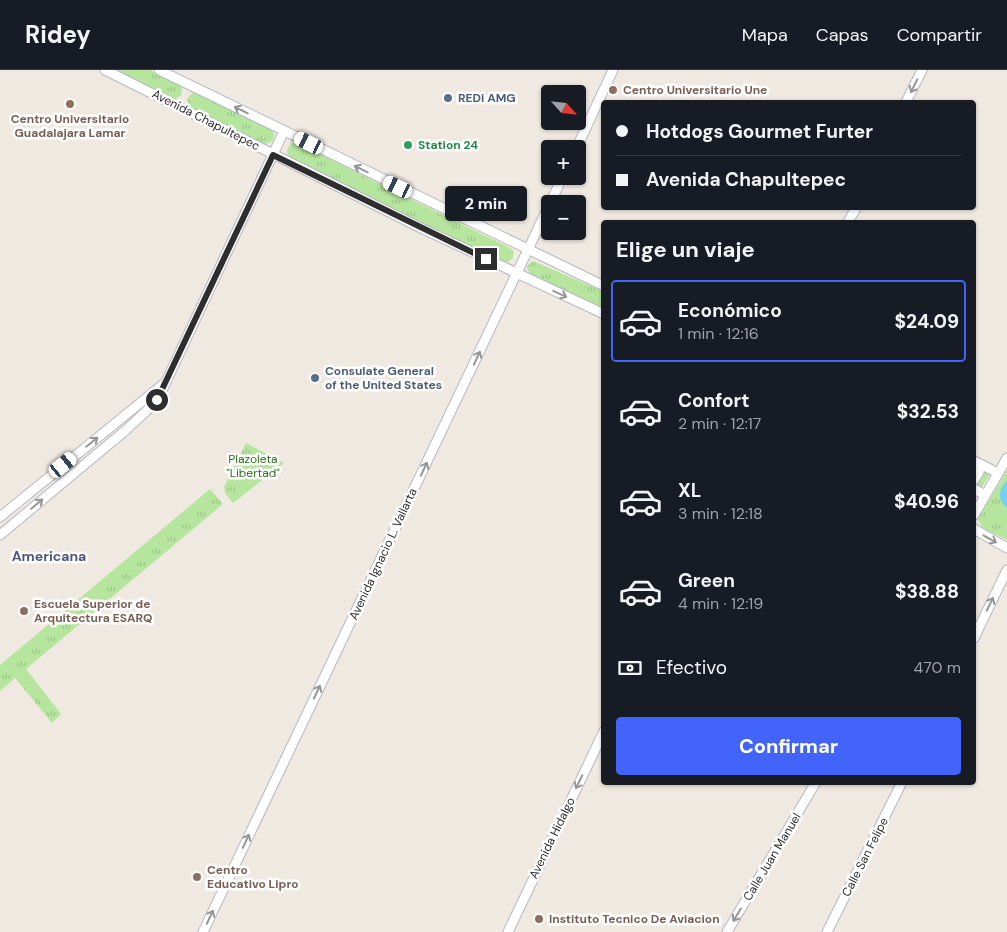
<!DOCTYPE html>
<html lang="es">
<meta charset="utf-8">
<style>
body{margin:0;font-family:"DM Sans",sans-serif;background:#242831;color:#f1f3f6;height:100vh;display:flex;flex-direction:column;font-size:19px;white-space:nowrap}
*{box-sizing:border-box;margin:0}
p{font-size:16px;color:#9ea1a6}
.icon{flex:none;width:28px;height:28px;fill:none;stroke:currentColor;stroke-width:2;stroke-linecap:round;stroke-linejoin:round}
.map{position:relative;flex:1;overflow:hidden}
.drawer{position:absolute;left:601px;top:150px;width:375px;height:565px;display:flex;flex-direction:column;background:#171b24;border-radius:5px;box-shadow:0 1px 4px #0004}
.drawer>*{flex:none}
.guide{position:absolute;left:601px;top:30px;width:375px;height:110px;border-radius:5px;box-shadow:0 1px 4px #0004;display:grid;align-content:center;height:110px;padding:0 15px;background:#171b24}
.needle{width:32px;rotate:117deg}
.buttons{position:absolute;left:541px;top:15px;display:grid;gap:10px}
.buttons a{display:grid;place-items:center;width:45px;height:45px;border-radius:5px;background:#171b24;box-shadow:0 1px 4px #0004;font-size:25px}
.end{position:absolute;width:22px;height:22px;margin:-11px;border:6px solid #2e2e2e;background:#fff;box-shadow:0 0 0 2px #fff}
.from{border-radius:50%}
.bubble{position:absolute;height:35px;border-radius:5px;background:#171b24;box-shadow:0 1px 4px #0004;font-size:16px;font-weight:800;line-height:35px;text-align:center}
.car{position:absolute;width:15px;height:30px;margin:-15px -8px;border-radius:6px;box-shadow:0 0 4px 1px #0007;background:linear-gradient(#fff 24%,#345 0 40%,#fff 0 76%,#345 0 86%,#fff 0)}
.guide b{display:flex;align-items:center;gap:18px;height:48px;font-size:19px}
.guide b+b{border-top:1px solid #363941}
.guide i{width:12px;height:12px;background:#f1f3f6}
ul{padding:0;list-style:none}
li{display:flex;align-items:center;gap:15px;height:82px;margin:0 10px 8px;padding:0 5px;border:2px solid transparent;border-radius:5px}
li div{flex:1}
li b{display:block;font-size:19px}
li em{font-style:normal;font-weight:800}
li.selected{border-color:#4264fb}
li>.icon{width:45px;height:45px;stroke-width:1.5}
h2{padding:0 15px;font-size:22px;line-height:60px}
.pay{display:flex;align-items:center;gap:12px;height:55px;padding:0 15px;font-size:19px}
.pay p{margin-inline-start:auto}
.action{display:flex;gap:10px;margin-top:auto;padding:10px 15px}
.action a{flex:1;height:58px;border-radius:5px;background:#4264fb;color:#fff;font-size:20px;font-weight:800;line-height:58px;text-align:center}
header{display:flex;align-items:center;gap:30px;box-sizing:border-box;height:70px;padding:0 25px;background:#171b24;border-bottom:1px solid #363941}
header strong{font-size:24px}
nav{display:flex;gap:28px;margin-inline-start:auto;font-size:18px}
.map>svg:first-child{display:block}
</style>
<header>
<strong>Ridey</strong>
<nav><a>Mapa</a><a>Capas</a><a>Compartir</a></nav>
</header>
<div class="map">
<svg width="1007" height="862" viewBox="0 0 1007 862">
<defs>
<pattern id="park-tufts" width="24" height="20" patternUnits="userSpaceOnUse" patternTransform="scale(1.25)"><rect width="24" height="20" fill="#b6e59e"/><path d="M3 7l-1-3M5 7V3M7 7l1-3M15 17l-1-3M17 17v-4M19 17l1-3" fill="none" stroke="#9dc588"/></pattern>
</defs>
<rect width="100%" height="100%" fill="#efe9e1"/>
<path fill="url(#park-tufts)" d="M112 0H150L180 15 182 19 181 25 176 29H171Z
M196 22 271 59C277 66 273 74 264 74L191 38 188 35 187 29 191 24Z
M292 73 299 74 510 178 513 181V188L508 192H503L292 89C285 85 286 78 292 73Z
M533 191 604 222V238L531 204 527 199V196Z
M246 373 284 393 233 433 225 423 224 417Z
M981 399 990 404 982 417 974 413Z
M1007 400V470L982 458 978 449Z
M210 419 223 434 26 599 61 644 52 653 15 608 0 621V595Z"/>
<path fill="#75cff0" d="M1007 411V438C997 430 998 419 1007 411Z"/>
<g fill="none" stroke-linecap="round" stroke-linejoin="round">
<defs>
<path id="secondary" d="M105 0 423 159 604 244
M159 0 604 216
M906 32 922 0
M576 79 613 0
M848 152 856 138
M974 391 998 403
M974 410 979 402 978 394 975 392
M974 419 985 425
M974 445 1007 388
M0 447 166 312
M974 459 1007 478
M0 465 126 360 157 331 284 61
M974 568 1007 500
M203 862 563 106
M508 862 604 661
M727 862 816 712
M827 862 902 712"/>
</defs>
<use href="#secondary" stroke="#b4b7c1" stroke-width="11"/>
<use href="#secondary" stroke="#fff" stroke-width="9"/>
</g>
<defs><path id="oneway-shaft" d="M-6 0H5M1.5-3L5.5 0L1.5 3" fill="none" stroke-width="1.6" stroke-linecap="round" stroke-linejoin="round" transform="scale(1.25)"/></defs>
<g stroke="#969696">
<use href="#oneway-shaft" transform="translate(914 16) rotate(116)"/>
<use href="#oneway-shaft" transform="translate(241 40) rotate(-154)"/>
<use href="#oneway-shaft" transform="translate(361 99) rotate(-154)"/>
<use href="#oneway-shaft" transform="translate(560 224) rotate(25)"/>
<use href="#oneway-shaft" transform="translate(477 288) rotate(-65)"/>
<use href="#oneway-shaft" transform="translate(92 372) rotate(-39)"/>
<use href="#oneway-shaft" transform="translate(424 399) rotate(-65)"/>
<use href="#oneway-shaft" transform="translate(37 434) rotate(-40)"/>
<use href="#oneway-shaft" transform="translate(990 469) rotate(29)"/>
<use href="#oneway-shaft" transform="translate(990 534) rotate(-64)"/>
<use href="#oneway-shaft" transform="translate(317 622) rotate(-65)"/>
<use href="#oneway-shaft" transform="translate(579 712) rotate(116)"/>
<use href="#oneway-shaft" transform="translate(246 771) rotate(-65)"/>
<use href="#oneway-shaft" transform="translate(737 845) rotate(121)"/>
<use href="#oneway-shaft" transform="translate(210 847) rotate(-65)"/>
</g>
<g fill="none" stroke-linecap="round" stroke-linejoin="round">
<path stroke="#2e2e2e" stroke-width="6" d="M157 330 273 85 486 189"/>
</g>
<g fill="#8d6e63" stroke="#fff" stroke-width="2">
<circle cx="613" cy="20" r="5"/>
<circle cx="70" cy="34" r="5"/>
<circle cx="24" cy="541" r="5"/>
<circle cx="197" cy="807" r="5"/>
<circle cx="539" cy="849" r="5"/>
</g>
<g fill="#5c6f8a" stroke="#fff" stroke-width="2">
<circle cx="448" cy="28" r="5"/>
<circle cx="315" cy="308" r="5"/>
</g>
<circle fill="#2e9e5b" stroke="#fff" stroke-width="2" cx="408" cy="75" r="5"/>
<g text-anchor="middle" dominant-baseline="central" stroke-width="5" stroke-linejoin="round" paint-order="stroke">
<g font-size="12" font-weight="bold" fill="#785e54" stroke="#fff" text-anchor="start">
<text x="623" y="20">Centro Universitario Une</text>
<text x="70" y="49" text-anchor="middle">Centro Universitario<tspan x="70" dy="14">Guadalajara Lamar</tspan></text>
<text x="34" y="534">Escuela Superior de<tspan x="34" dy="14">Arquitectura ESARQ</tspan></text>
<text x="207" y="800">Centro<tspan x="207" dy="14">Educativo Lipro</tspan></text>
<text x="549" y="849">Instituto Tecnico De Aviacion</text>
</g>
<g font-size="12" font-weight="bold" fill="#4e5e75" stroke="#fff" text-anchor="start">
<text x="458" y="28">REDi AMG</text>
<text x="325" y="301">Consulate General<tspan x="325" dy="14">of the United States</tspan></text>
</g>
<g font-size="12" fill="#2e2e2e" stroke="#fff">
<text transform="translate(206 50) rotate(27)">Avenida Chapultepec</text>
<text transform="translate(383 484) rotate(-65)">Avenida Ignacio L. Vallarta</text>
<text transform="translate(552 768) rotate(-64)">Avenida Hidalgo</text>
<text transform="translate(772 787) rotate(-59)">Calle Juan Manuel</text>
<text transform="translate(865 787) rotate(-63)">Calle San Felipe</text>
</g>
<g font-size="12" font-weight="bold" fill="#27864d" stroke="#fff" text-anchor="start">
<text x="418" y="75">Station 24</text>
</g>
<g font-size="12" fill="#2c6e1b" stroke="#fff">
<text x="253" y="389">Plazoleta<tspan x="253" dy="14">"Libertad"</tspan></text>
</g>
<g font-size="14" font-weight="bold" fill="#4d5680" stroke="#fff">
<text x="49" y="486">Americana</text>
</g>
</g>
</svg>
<div class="buttons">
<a><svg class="needle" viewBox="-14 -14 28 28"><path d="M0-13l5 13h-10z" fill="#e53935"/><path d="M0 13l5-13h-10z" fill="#9ea1a6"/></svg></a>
<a>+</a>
<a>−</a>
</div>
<i class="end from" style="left:157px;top:330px"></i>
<i class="end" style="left:486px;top:189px"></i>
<div class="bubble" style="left:445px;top:116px;width:82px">2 min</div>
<i class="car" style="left:309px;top:73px;rotate:296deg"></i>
<i class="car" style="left:398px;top:117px;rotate:296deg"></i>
<i class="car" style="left:63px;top:395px;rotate:51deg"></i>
<div class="guide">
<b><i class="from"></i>Hotdogs Gourmet Furter</b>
<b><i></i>Avenida Chapultepec</b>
</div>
<section class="drawer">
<h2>Elige un viaje</h2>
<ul>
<li class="selected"><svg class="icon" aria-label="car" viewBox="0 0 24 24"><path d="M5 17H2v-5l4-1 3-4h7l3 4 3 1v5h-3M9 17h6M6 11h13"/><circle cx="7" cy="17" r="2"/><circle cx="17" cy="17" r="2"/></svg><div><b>Económico</b><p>1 min · 12:16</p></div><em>$24.09</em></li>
<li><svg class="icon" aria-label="car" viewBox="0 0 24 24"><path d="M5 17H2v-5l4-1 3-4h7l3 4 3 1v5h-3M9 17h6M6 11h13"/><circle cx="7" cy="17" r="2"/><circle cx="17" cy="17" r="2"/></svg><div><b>Confort</b><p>2 min · 12:17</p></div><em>$32.53</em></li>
<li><svg class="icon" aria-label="car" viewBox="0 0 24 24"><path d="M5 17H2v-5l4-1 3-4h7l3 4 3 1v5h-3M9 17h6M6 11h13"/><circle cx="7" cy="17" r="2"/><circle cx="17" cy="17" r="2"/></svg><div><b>XL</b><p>3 min · 12:18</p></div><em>$40.96</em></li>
<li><svg class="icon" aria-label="car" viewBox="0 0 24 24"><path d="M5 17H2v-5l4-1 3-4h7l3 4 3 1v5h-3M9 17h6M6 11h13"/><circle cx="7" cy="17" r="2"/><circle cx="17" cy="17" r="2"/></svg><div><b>Green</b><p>4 min · 12:19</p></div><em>$38.88</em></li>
</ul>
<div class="pay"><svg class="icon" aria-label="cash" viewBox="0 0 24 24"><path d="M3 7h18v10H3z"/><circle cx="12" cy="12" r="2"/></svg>Efectivo<p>470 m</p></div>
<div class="action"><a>Confirmar</a></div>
</section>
</div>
